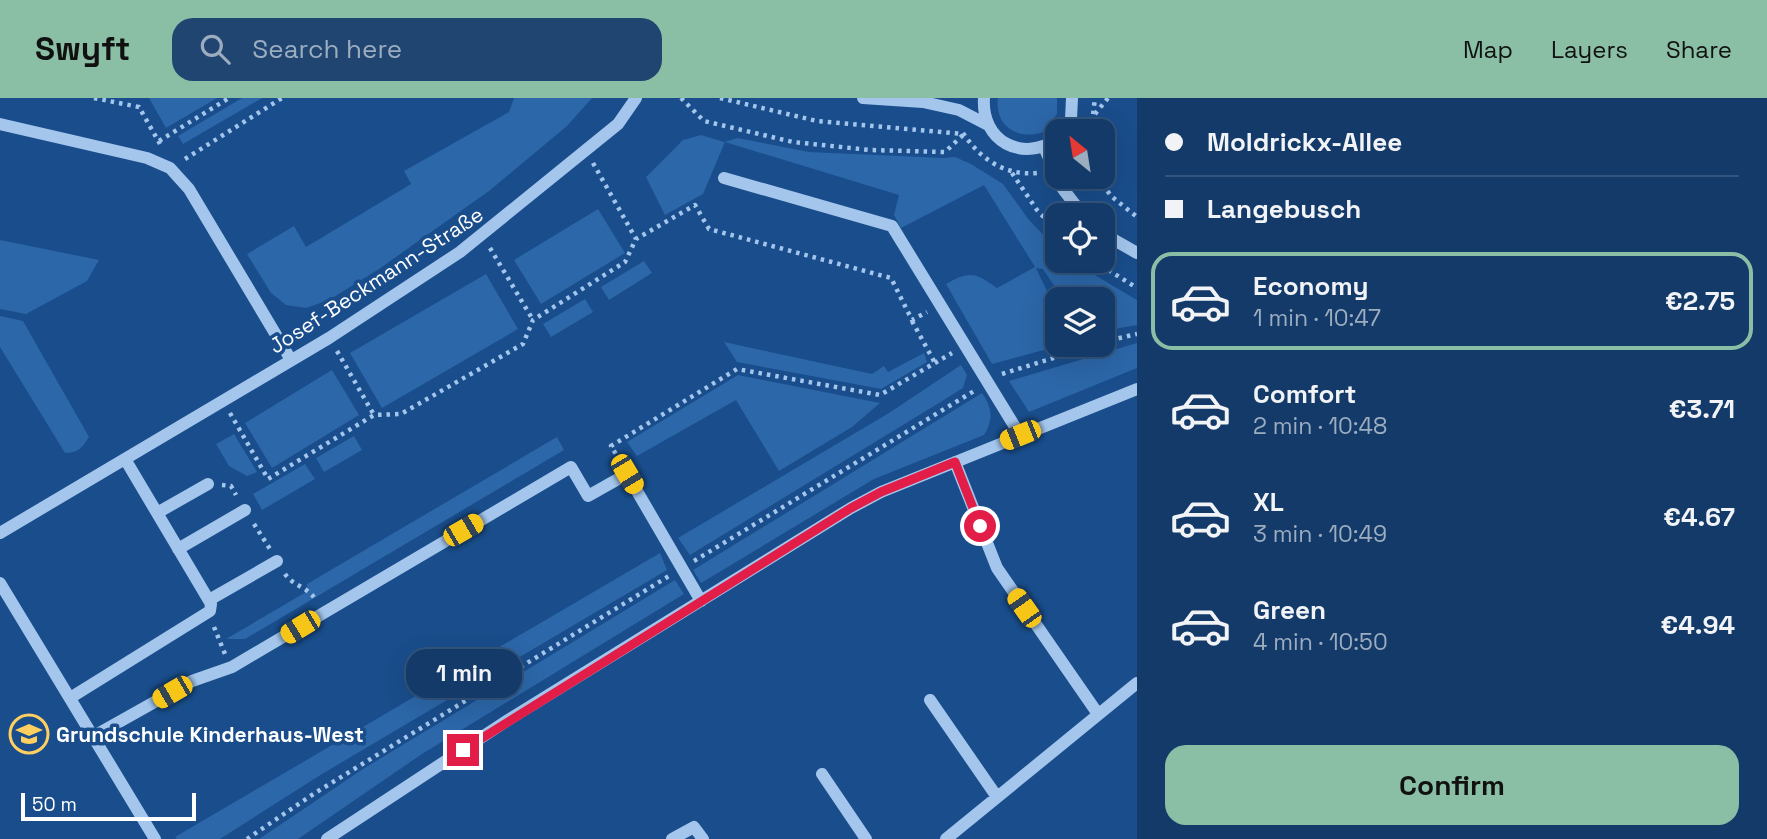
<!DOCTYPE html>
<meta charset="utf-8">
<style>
body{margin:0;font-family:"Space Grotesk",sans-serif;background:#204571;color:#f1f3f6;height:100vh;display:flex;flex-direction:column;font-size:26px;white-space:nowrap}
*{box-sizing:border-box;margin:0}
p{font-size:23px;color:#9dadc0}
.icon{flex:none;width:38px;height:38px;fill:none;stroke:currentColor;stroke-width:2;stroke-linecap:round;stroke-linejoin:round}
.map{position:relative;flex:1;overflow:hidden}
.details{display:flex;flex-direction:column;background:#133a68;width:630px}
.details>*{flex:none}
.guide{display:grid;align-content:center;height:154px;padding:0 28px;background:#133a68}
.needle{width:46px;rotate:330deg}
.controls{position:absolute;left:1045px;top:21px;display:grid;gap:14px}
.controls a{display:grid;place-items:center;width:70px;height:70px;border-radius:14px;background:#133a68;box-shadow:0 7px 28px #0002,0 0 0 2px #32547c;font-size:35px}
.scale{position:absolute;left:21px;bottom:18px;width:175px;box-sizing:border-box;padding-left:7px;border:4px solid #fff;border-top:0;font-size:19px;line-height:24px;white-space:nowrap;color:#fff;-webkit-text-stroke:5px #194d8b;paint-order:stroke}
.end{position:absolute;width:32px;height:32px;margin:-16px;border:9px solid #e11d48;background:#fff;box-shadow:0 0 0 4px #fff}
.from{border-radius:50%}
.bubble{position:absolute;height:49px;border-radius:21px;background:#133a68;box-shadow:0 7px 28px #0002,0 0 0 2px #32547c;font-size:23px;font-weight:700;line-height:49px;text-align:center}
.car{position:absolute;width:21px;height:42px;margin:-21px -10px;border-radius:9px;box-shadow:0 0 5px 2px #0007;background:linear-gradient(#f5c518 24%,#345 0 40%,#f5c518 0 76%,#345 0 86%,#f5c518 0)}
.guide b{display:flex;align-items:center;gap:24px;height:66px;font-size:26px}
.guide b+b{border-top:2px solid #32547c}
.guide i{width:18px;height:18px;background:#f1f3f6}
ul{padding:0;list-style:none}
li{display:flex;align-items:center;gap:21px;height:98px;margin:0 14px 10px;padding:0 14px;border:4px solid transparent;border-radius:21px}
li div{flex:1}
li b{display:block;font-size:26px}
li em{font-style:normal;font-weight:700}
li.active{border-color:#8abfa5}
li>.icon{width:63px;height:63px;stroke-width:1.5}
.cta{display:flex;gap:14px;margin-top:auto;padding:14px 28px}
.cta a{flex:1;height:80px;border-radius:21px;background:#8abfa5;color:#111;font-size:28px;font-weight:700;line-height:80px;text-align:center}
header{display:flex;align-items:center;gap:42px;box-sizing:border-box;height:98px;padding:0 35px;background:#8abfa5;color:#111}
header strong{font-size:33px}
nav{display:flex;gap:38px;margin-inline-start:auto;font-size:24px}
.search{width:490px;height:63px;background:#204571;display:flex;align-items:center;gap:18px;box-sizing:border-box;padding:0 24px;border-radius:21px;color:#9dadc0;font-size:26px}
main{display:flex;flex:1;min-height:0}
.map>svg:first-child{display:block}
</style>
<header>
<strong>Swyft</strong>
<div class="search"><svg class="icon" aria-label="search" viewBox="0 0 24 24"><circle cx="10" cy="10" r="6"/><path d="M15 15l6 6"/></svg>Search here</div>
<nav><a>Map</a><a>Layers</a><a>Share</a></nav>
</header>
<main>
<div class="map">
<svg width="1137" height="741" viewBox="0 0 1137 741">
<rect width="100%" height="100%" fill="#194d8b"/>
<path fill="#2c67a9" d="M149 0H217L166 30Z
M242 0H262L183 46 178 38Z
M514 0H592L567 28 489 93 379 171 329 202 306 210 286 207 271 195 247 156 294 128 306 149 411 86 404 73 509 14Z
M998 0H1057V16L1043 34C1018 43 994 28 998 0Z
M701 37 724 44 738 40 809 54 943 60 955 59 971 66 1003 86 1029 122 1057 151V163H1071L1137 202V227L1103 233 1102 201H1063L1043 171 1036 170 1057 214V247H1062L992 266 946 186C970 172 976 175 997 190L1035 169 984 87 901 130 894 117 899 97 725 44 703 96 665 117 646 79 683 42Z
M598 111 625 155 541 206 514 162Z
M0 142 99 162 87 183 26 216 0 211Z
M644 163 652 175 609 202 601 189Z
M486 176 518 231 382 310 350 255Z
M585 201 593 214 551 239 543 226Z
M0 218 23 223 89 339C82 350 78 355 65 355L0 249Z
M724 244 872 276 884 268 888 274 924 255 927 264 881 291 737 264Z
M1137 245V270L1029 314 1009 283Z
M961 267 967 277 963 290 939 305 690 457 678 440 889 315Z
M332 272 359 317 272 370 245 325Z
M738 277 880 305 852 329 779 373 736 302 637 358 627 344Z
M982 295C992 310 994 321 984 337L874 381 701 485 693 472Z
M234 336 257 374 247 378 229 368 216 346Z
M354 338 362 352 324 374 316 360Z
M557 339 564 352 245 541H226L306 494 307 486Z
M305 366 315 381 262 412 253 396Z
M660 455 667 472 322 676 220 741H177L175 739Z
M675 482 684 496 422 656 298 741H259L363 671Z"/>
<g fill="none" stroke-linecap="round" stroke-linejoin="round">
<path stroke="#a4c6ed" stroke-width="4.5" stroke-dasharray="3.5 5" stroke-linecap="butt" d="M94 0 139 9 160 46
M681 0 704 23 793 44 870 52 945 54 964 36
M720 0 817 23 963 36
M1095 16 1108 0
M1091 33 1095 0
M963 35C980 61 1005 78 1037 75
M159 43 229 0
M185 61 282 0
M593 65 636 141
M1012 75 1037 112 1057 133
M1098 79 1111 98 1137 119
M490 150 533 222
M1094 163 1137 190
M912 223 935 265
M1102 244 1137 236
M337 253 374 317
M1002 276 1095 247
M230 315 268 381 374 317 401 316 523 246 533 222 625 164 636 141 695 107 709 131 891 180 912 222 927 214
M620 363 611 348 737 271 880 297 952 255
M222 387 231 388 236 397
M254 426 270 451
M694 463 974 293
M285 476C293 488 308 489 315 501
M214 529 225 556
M247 741 315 695 669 478"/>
<path stroke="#a4c6ed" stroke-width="12" d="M863 0 923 4 959 12 988 27
M984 0C981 43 1022 65 1057 41
M0 26 147 60 170 70 189 91 291 262
M1064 33 1071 21 1072 0
M1044 49 1057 78
M1057 79 1063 91 1083 117
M724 80 892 128 1020 337
M1102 135 1137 155
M955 364 997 470 1098 616
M157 415 208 386
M0 435 329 240 460 154 618 26 636 0
M178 451 245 412
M0 485 155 741
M209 502 277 463
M70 600 210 513 211 506 125 361
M930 602 997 699
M94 638 192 583 232 569 571 369 588 398 627 376 701 503
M822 676 866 741
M327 741 508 622 851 410 881 394 1137 291
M672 741 694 729 703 741
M946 741 1137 585"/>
</g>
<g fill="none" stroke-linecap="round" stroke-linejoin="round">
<path stroke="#e11d48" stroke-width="9" d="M463 652 851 410 881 394 955 364 980 428"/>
</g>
<defs>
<symbol id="school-ring" viewBox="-11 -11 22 22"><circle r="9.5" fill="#194d8b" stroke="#ffcf60" stroke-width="1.5"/><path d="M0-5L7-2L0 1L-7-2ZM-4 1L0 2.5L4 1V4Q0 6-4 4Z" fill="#ffcf60"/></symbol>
</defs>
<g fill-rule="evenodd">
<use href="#school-ring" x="7" y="614" width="44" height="44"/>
</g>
<g text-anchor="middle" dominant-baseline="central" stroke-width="7" stroke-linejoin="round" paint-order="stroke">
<g font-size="21" fill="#fff" stroke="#194d8b">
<text transform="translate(376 182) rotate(-33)">Josef-Beckmann-Straße</text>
</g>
<g font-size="21" font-weight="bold" fill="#fff" stroke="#194d8b" text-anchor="start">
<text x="56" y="636">Grundschule Kinderhaus-West</text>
</g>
</g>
</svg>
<div class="controls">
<a><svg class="needle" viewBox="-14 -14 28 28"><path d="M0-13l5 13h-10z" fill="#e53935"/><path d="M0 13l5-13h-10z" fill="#9dadc0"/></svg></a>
<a><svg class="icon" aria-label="locate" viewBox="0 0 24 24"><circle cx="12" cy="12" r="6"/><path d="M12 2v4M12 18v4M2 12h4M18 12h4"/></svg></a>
<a><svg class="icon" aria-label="layers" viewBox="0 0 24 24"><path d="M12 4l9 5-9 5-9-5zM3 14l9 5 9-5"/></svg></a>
</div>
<div class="scale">50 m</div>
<i class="end from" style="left:980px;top:428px"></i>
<i class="end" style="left:463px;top:652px"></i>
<div class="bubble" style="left:406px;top:551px;width:116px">1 min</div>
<i class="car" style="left:1020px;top:337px;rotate:248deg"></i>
<i class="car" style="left:627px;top:376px;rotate:149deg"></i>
<i class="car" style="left:463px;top:432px;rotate:60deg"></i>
<i class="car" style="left:1024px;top:510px;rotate:325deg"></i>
<i class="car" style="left:300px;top:529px;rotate:239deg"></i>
<i class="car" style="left:172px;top:594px;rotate:240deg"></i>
</div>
<section class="details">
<div class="guide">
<b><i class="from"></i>Moldrickx-Allee</b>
<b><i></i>Langebusch</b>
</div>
<ul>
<li class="active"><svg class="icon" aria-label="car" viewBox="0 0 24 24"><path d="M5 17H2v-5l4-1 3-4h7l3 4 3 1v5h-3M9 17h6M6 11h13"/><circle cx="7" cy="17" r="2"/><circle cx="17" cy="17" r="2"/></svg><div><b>Economy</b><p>1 min · 10:47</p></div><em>€2.75</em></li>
<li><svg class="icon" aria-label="car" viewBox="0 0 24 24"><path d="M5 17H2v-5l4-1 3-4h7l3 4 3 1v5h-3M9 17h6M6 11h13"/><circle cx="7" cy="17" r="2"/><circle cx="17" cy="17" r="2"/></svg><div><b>Comfort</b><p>2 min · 10:48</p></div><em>€3.71</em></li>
<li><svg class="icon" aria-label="car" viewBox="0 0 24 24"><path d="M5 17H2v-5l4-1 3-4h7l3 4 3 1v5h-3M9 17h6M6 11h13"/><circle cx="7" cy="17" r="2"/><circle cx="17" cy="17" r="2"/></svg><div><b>XL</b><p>3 min · 10:49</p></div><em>€4.67</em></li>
<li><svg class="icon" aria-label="car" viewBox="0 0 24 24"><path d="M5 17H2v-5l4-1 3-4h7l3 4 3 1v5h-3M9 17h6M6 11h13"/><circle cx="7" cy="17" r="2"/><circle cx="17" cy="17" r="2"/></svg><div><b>Green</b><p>4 min · 10:50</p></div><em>€4.94</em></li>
</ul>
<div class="cta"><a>Confirm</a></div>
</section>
</main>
